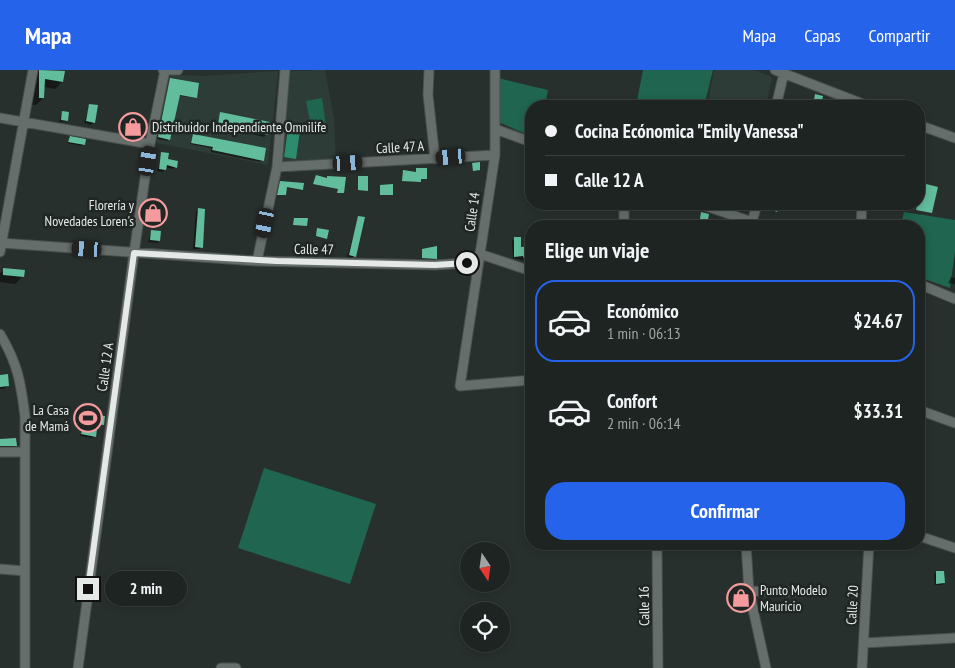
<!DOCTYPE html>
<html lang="es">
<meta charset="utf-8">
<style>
body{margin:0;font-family:"PT Sans Narrow",sans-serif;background:#262c2a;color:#f1f3f6;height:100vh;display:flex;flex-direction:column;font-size:19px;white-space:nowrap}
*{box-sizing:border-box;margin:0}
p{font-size:16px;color:#a1a4a5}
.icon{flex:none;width:28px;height:28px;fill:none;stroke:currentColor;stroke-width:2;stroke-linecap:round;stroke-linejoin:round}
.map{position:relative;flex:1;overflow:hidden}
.sheet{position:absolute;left:525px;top:150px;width:400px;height:330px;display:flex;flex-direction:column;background:#1e2422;border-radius:20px;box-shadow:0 2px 8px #0003,0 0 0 1px #3c4140}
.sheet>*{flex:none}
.top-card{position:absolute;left:525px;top:30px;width:400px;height:110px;border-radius:20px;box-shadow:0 2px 8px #0003,0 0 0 1px #3c4140;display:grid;align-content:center;height:110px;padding:0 20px;background:#1e2422}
.needle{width:32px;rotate:167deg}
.fabs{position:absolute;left:460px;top:472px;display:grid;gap:10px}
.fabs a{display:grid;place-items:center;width:50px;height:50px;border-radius:50%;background:#1e2422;box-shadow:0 2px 8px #0003,0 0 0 1px #3c4140;font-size:25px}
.end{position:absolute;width:22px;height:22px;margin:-11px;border:6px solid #e4e9e7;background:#111;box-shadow:0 0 0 2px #111}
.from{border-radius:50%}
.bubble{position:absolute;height:35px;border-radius:18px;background:#1e2422;box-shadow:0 2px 8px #0003,0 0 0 1px #3c4140;font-size:16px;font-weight:600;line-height:35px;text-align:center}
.car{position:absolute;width:15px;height:30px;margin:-15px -8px;border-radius:6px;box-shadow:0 0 4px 1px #0007;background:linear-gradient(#222 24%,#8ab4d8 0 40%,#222 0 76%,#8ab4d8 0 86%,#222 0)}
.top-card b{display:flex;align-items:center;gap:18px;height:48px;font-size:19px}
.top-card b+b{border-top:1px solid #3c4140}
.top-card i{width:12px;height:12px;background:#f1f3f6}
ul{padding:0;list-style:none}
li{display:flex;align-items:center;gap:15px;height:82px;margin:0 10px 8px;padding:0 10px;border:2px solid transparent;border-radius:20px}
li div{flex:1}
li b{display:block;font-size:19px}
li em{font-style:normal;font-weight:600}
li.active{border-color:#2563eb}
li>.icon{width:45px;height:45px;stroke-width:1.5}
h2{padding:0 20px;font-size:22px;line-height:60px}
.button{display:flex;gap:10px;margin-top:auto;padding:10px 20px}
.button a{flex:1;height:58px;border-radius:20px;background:#2563eb;color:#fff;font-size:20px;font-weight:600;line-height:58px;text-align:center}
header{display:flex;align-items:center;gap:30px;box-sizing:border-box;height:70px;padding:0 25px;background:#2563eb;color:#fff}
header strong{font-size:24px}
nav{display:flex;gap:28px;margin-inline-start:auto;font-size:18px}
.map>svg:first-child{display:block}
</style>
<header>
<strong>Mapa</strong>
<nav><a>Mapa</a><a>Capas</a><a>Compartir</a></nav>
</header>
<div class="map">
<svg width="955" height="598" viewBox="0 0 955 598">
<rect width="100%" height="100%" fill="#28302d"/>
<path fill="#2d3c36" d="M325 0 334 48 336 90 280 92 289 1Z
M714 0H755L772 7 766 36H707Z
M278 1 268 95 152 72 165 4 202 6Z"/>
<path fill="#1f654f" d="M643 0H713L704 36H636Z
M498 8 548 20 545 36H531V66L496 51Z
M322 28 326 55 311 57 306 31Z
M904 142 955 150V182L950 218 919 207V156H901Z
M264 398 376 434 350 514 238 478Z"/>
<path fill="#2d8c6e" d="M288 59 300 60 296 89 284 87Z
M88 340 90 342 92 355 84 356 82 353 86 349 84 341Z"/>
<path fill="#0007" d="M38 0 64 3 62 12 55 19 44 17 43 28 36 35H32V6Z
M170 10 196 27 179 26 168 71 157 69Z
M90 35 94 52 91 55 84 53Z
M62 43 67 50 64 52H59Z
M221 43 267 64 264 67 216 56Z
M125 47 128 58 126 60 121 59Z
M193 65 262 90 260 92 211 82V78L190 74Z
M70 68 84 74 81 76 67 73Z
M162 83 175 97 173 99 165 97 163 102 157 101Z
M761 134H774L778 135 775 142 762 138Z
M148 139 162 149 160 151 146 150Z
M198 140 201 177 199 179H193L196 142Z
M359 147 354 186 352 188 347 187Z
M151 162 159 170 157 173 148 172Z
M515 169 520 178H531L529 191 513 188 512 171Z
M4 200 23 206 15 214 0 212V203Z
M951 207 955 208V214L948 213Z
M0 306 8 315 4 319H0Z
M83 357 94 366 92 368 80 366Z
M0 370 15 375 10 380 0 381Z
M936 502 944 513 942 515H935L934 505Z"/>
<path fill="#62bd9c" d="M39 0 65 1 63 12 45 9 44 28H39Z
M170 8 199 13 197 28 180 25 170 70 158 67Z
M815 24 823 26 821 36H813Z
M89 34 98 35 95 53 86 51Z
M62 41 69 42 68 51 61 50Z
M220 42 270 52 268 65 218 54Z
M124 46 131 47 129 58 123 57Z
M193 64 266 78 264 91 212 80 213 77 191 73Z
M70 66 86 69 85 75 68 72Z
M161 82 169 83 168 89 178 91 177 98 167 95 166 100 159 99Z
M480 92V100L473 101 472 93Z
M416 98H427V109H421V112L402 111 403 100 416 102Z
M316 105 327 108V106L346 107 344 123H337L338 119 313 114Z
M358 106H368V121L358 120Z
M280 111 304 113 303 120 287 117 286 125H277Z
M922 113 938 117 932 143 916 140Z
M393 114V125H380V115Z
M763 134H780L777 142 763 137Z
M148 138 164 139 163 150 147 149Z
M198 138 205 139 203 178 195 177Z
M701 142 709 144 707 156H699Z
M358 146 365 147 356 187 349 185Z
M294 148H308L307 156 293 155Z
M317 158 329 160 327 169 316 166Z
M151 160 161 161 160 171 150 170Z
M514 167H521V177L531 176V189H524L523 186 514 187Z
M437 176V189L422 188V179Z
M307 179 319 180 318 186 307 185Z
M3 198 25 200 24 207 3 205Z
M8 304 9 316 0 317V305Z
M96 345 105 346 104 355 95 354Z
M83 356 97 359 96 367 81 364Z
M16 368 17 376H0V369Z
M936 501H944L945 513 936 514Z"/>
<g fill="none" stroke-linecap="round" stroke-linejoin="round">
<defs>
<path id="minor" d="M163 0H178
M429 0 428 25 435 89
M495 0V85L460 316 531 310
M775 0 868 36
M776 36 784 3
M0 48 150 74
M919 55 955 68
M495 59 531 72
M277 97 495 85
M624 134V156
M700 134 764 156
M751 156 757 134
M861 156 862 134
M1 173 257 191 435 195 467 193 480 184 531 201
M0 182 33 0
M257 191 277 97 285 0
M919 214 955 229
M0 264C18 294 21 313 25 347V598
M919 340 955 353
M0 382H25
M919 466 955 478
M657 474 658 598
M746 474 749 521 766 598
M0 499 25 501
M749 521 803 522
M864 573 955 568
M78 598 134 183 150 74 165 0
M221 598H236
M862 598 869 474"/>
</defs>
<use href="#minor" stroke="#484e4c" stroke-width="11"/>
<use href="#minor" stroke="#656e6a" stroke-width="9"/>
</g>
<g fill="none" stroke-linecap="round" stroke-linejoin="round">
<path stroke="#e4e9e7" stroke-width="6" d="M88 519 134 183 277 191 435 195 467 193"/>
</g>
<defs>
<symbol id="shop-ring" viewBox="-11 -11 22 22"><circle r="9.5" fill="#1f2623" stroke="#f59b9d" stroke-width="1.5"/><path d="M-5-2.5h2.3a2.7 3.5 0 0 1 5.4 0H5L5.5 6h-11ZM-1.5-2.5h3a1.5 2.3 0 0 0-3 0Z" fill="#f59b9d"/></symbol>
<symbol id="stadium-ring" viewBox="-11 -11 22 22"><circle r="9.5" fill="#1f2623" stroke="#f59b9d" stroke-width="1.5"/><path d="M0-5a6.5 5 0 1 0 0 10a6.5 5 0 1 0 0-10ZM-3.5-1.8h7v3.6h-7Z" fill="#f59b9d"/></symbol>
</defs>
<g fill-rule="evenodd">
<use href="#shop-ring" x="117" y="41" width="32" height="32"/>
<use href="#shop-ring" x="137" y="127" width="32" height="32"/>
<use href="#stadium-ring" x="72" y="332" width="32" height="32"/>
<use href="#shop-ring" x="725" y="512" width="32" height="32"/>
</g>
<g text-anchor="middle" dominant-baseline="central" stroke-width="5" stroke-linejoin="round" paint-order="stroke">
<g font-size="14" fill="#e4e9e7" stroke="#1f2623" text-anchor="start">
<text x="152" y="57">Distribuidor Independiente Omnilife</text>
<text x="134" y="135" text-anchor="end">Florería y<tspan x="134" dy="16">Novedades Loren's</tspan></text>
<text x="69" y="340" text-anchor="end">La Casa<tspan x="69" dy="16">de Mamá</tspan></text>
<text x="760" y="520">Punto Modelo<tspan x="760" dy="16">Mauricio</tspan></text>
</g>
<g font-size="14" fill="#e4e9e7" stroke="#1f2623">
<text transform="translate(400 77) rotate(-3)">Calle 47 A</text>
<text transform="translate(472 142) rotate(-82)">Calle 14</text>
<text transform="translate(314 179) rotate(1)">Calle 47</text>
<text transform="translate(105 297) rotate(-82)">Calle 12 A</text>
<text transform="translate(852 535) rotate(-87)">Calle 20</text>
<text transform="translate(644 536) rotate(-91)">Calle 16</text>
</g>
</g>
</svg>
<div class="fabs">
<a><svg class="needle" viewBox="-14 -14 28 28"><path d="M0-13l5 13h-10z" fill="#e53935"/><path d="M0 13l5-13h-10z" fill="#a1a4a5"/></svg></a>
<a><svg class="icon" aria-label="locate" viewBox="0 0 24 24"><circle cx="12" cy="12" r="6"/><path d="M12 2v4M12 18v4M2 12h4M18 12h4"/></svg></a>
</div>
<i class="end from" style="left:467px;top:193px"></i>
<i class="end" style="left:88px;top:519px"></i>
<div class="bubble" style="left:105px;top:501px;width:82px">2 min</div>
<i class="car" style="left:451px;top:87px;rotate:265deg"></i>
<i class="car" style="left:148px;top:91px;rotate:9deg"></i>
<i class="car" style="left:348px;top:93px;rotate:87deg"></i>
<i class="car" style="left:265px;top:153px;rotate:192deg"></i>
<i class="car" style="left:87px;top:179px;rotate:273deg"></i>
<div class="top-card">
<b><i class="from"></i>Cocina Ecónomica &quot;Emily Vanessa&quot;</b>
<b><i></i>Calle 12 A</b>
</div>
<section class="sheet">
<h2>Elige un viaje</h2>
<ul>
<li class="active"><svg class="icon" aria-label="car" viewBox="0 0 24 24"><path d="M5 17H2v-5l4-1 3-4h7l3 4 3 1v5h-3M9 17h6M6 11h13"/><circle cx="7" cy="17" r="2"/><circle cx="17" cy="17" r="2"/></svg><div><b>Económico</b><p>1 min · 06:13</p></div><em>$24.67</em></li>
<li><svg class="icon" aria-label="car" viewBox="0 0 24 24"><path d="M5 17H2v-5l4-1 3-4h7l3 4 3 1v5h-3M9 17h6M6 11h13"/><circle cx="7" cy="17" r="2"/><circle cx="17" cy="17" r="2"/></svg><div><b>Confort</b><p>2 min · 06:14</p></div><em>$33.31</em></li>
</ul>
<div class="button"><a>Confirmar</a></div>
</section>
</div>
